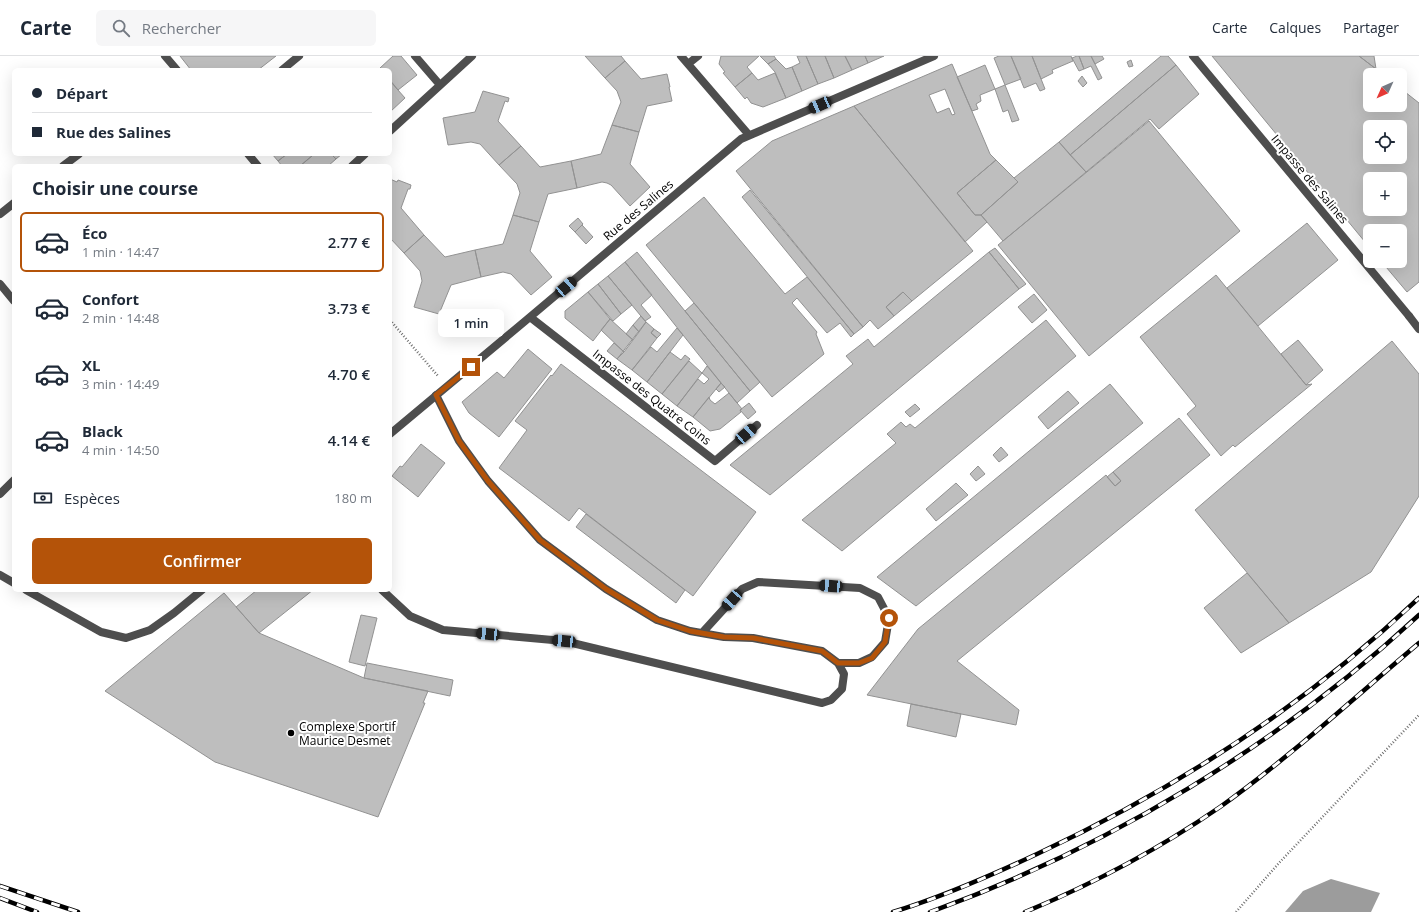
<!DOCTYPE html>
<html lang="fr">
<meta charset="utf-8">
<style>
body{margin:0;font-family:"Open Sans",sans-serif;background:#f6f6f7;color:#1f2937;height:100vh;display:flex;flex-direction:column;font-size:15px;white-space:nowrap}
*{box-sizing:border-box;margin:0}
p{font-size:13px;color:#747a83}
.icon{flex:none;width:22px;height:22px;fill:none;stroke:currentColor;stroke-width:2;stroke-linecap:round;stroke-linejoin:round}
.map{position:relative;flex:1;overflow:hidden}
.sheet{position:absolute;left:12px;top:108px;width:380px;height:428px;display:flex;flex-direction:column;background:#fff;border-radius:6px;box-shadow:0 4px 16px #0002}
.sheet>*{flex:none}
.top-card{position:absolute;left:12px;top:12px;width:380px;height:88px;border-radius:6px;box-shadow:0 4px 16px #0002;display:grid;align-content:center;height:88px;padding:0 20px;background:#fff}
.needle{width:26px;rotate:225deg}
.tools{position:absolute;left:1363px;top:12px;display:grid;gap:8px}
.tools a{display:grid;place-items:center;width:44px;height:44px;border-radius:6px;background:#fff;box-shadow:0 4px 16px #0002;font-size:20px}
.end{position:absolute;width:18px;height:18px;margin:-9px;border:5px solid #b45309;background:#fff;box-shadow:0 0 0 2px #fff}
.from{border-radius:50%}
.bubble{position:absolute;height:28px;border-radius:6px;background:#fff;box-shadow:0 4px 16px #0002;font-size:13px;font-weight:600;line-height:28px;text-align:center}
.car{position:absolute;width:12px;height:24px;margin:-12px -6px;border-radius:5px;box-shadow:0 0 3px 1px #0007;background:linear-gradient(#222 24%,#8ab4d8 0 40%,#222 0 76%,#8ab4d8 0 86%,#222 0)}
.top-card b{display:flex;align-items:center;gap:14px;height:38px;font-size:15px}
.top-card b+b{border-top:1px solid #e0e1e3}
.top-card i{width:10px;height:10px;background:#1f2937}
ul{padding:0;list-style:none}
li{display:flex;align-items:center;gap:12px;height:60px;margin:0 8px 6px;padding:0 12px;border:2px solid transparent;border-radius:6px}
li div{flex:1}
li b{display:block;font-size:15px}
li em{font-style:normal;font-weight:600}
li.on{border-color:#b45309}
li>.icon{width:36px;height:36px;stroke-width:1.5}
h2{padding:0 20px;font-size:18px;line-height:48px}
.pay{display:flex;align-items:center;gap:10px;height:44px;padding:0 20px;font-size:15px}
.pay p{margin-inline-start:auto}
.cta{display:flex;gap:8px;margin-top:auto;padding:8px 20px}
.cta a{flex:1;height:46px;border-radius:6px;background:#b45309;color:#fff;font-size:16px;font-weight:600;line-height:46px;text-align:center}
header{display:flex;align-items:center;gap:24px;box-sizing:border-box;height:56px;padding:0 20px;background:#fff;border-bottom:1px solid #e0e1e3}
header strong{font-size:19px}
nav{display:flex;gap:22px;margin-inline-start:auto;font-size:14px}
.search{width:280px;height:36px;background:#f6f6f7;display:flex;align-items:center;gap:10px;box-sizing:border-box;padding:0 14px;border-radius:6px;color:#747a83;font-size:15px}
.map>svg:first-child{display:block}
</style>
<header>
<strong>Carte</strong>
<div class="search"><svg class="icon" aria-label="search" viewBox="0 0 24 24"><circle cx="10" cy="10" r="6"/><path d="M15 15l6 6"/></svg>Rechercher</div>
<nav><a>Carte</a><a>Calques</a><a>Partager</a></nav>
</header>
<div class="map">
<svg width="1419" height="856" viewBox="0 0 1419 856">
<rect width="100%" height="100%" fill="#fff"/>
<path fill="#9c9c9c" d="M1331 823 1380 837 1371 856H1285L1303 835Z"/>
<path fill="#bebebe" stroke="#929292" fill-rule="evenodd" d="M180 0H276L258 14H191Z
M393 0H401L417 19 398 34 390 24V14H381L380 12Z
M585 0H621L625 5 605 22Z
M721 0H759L747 11 752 17 735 31 723 17 725 16 719 8Z
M760 0H774L776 3 768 8Z
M797 0H806L818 28 802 35 792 11 800 7Z
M806 0H825L834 22 818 28Z
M825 0H845L852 14 834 22Z
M845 0H865L868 7 852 14Z
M865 0H884L868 7Z
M999 0H1011L1021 23 1005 29 994 2Z
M1011 0H1032L1045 33 1040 35 1036 27 1024 32Z
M1032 0H1071L1073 5 1052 14 1053 17 1041 23Z
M1077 0H1079L1084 13 1079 15 1072 2Z
M1079 0H1091L1102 22 1098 24 1091 10 1084 13Z
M1091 0H1102L1104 3 1095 8Z
M1161 0H1168L1176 9 1070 99 1059 86Z
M1212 0H1359L1384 19H1370V49H1400V32L1419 47V226L1407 236 1381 205H1400V175H1370V192ZM1370 71H1400V101H1370ZM1370 123H1400V153H1370Z
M1359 0H1374L1376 13Z
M776 3 786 13 792 11 802 35 786 42 775 16 768 8Z
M1131 4 1133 10 1129 11 1127 6Z
M625 5 641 23 667 18 670 31H669L672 45 647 50 639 76 612 69 621 46 617 35 605 22Z
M952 8 990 98 996 104 957 137 975 159H981L987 166 965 186 854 50ZM945 33 955 58 952 59 949 52 937 57 929 39Z
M985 9 995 33 980 39 981 45 976 48 978 53 972 55 957 21Z
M1176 9 1199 38 1159 73 1150 63 1086 116 1070 99Z
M752 17 758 24 775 17 786 42 763 51 751 47 747 41 745 43 735 31Z
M1082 20 1087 27 1083 31 1078 25Z
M390 25 405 42 390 56Z
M1005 29 1019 64 1012 66 1008 54 1003 56 995 33Z
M483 35 509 42 508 46 505 45 498 65 521 90 499 109 480 88 471 86 448 89 443 62 475 56Z
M854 50 973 195 912 245 903 236 886 251 894 260 878 273 870 264 863 271 736 115 772 85Z
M1149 65 1240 175 1089 300 998 189Z
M612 69 639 76 630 108 650 131 630 150 611 129 607 127 602 126 577 132 571 105 601 98Z
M1059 86 1086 116 1003 185 981 159 1018 126 1014 122Z
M521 90 540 111 571 105 577 132 548 138 539 166 513 159 520 137 517 128 499 109Z
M272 98H287L278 105Z
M287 98H311L312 100 300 110H282L278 105Z
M314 98H331L336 103 328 110H300Z
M331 98H342L336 103Z
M996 104 1018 126 981 159H975L957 137Z
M390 123 397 126 398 124 411 129 410 133H408L401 152 424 179 404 197 390 182Z
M750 134 863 271 854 278 742 141Z
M704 141 785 238 807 221 854 278 851 281 840 267 827 277 797 242 792 247 817 276 816 278 824 298 772 341 646 189Z
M513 159 539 166 530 195 552 221 531 239 511 218 503 216 481 221 475 194 503 188Z
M578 162 583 168 575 176 569 170Z
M1307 167 1338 204 1258 270 1227 232Z
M582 169 593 181 586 188 575 176Z
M424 179 445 201 475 194 481 221 451 229 439 258 414 251 422 225 420 215 404 197Z
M995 192 1026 228 1019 233 989 196Z
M637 196 750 335 737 347 625 206Z
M989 196 1019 233 770 439 730 409 853 308 846 300 868 283 874 291Z
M625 206 652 239 641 249 651 261 645 265 608 220Z
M1216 219 1306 329 1312 328 1235 391 1233 389 1221 400 1187 358 1196 350 1140 281Z
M608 220 632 249 621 258 598 228Z
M598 228 621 258 613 265 588 236Z
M588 236 610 263 593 285 565 262V255Z
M903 236 912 245 894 260 886 251Z
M1034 238 1047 254 1032 267 1018 251Z
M694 247 760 326 750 335 685 255Z
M641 260 646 266 639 276 633 269Z
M610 263 633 284 624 296 601 274Z
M1046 264 1076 300 842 495 802 464 896 387 887 378 901 366 906 371 910 368 915 372Z
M646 266 654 273 651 277 657 282 632 314 617 303Z
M633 269 639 276 633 284 626 278Z
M677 272 683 279 647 326 632 314 651 291 657 296Z
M654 273 661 278 657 282 651 277Z
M1298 284 1323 314 1306 329 1281 298Z
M1392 285 1419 318V440L1371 516 1289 567 1195 454Z
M614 287 624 296 617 303 607 295Z
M528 293 552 313 499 381 469 357 462 346 497 316 504 322Z
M670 296 681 304 685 299 690 303 662 338 647 326Z
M689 305 702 317 677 350 662 338Z
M561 308 756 456 693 540 579 452 569 465 499 412 527 374 515 365 551 319 552 320Z
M707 310 721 327 693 361 677 350 698 323 704 328 709 323 702 317Z
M721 327 725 331 719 336 716 333Z
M1110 328 1143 367 916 550 877 521Z
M1068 335 1079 347 1048 373 1038 361Z
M729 337 742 353 740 354 741 356 720 373 710 375 693 361 709 341 710 344 715 348Z
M749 347 756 356 748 363 740 354Z
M915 348 920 353 910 361 905 356Z
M1179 362 1210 399 957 605 1019 654 1016 669 867 639 918 573 1106 419 1115 430 1121 425 1113 416Z
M421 388 445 407 418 441 392 420 400 410 402 411Z
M1001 391 1008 399 999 406 993 399Z
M978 410 985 418 976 425 970 418Z
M1113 416 1121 425 1115 430 1107 421Z
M956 427 968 439 936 465 926 453Z
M586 458 685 534 676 547 576 471Z
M1247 517 1289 567 1241 597 1204 552Z
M257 534H313L259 577 236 551Z
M224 537 259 577 364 622 428 635 423 647H425L378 761 215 706 105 635Z
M361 559 377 562 365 610 349 606Z
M367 607 453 624 450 640 364 622Z
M911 648 961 658 956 681 907 670Z"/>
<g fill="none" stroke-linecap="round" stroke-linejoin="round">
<path stroke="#707070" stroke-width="2.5" stroke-dasharray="1 2" stroke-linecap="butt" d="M390 264 438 320
M1236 856 1279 807 1419 659"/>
<path stroke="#4e4e4e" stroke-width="8" d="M1409 260 1419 273
M382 534 410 560 443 574 564 585 822 647 831 644 842 633 844 618 838 607 822 595 753 582 724 581 690 575 657 564 606 533 540 484 488 425 459 385 436 339
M702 577 742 533 758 526 860 532 878 541 889 562 885 586 872 601 859 607H838"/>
<path stroke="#4e4e4e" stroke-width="8" d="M165 0 177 14
M415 0 440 29
M681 0 749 79
M1193 0 1409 260
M688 8 698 0
M282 14 299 0
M390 75 472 0
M248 98 258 110
M63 110 79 98
M352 110 365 98
M0 158 14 147
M0 228 14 245
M530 261 715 405 757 369
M390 378 530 261 741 83 934 0
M0 438 14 424
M0 519 14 527
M26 534 101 576 126 582 150 574 174 557 202 534"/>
<defs>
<path id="rail" d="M0 830 78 856
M0 842 37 856
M893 856C942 841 990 820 1037 798 1176 733 1307 648 1419 542
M930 856C1108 792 1280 688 1419 559
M1025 856C1093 828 1159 793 1220 751 1290 701 1354 642 1419 587"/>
</defs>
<use href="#rail" stroke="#000" stroke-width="4.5"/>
<use href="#rail" stroke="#fff" stroke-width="3" stroke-dasharray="9" stroke-linecap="butt"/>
</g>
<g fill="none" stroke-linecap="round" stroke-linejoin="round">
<path stroke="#b45309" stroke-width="5" d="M471 311 436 339 459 385 488 425 540 484 606 533 657 564 690 575 724 581 753 582 822 595 838 607H859L872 602 885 586 889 562"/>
</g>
<circle fill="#000" stroke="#fff" stroke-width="1.5" cx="291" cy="677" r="4"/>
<g text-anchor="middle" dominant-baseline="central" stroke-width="4" stroke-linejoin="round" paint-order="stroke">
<g font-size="12" fill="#000" stroke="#fff">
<text transform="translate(1310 123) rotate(50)">Impasse des Salines</text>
<text transform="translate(638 154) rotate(-40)">Rue des Salines</text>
<text transform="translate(652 341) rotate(38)">Impasse des Quatre Coins</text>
</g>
<g font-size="12" fill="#000" stroke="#fff" text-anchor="start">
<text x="299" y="670">Complexe Sportif<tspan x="299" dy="14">Maurice Desmet</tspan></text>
</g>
</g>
</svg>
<div class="tools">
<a><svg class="needle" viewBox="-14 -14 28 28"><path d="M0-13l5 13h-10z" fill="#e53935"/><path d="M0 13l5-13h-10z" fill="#747a83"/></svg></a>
<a><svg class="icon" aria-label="locate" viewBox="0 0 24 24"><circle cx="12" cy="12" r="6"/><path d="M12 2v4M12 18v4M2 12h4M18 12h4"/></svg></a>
<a>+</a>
<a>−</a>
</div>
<i class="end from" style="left:889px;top:562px"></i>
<i class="end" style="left:471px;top:311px"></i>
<div class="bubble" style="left:438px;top:253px;width:66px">1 min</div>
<i class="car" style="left:820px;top:49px;rotate:247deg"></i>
<i class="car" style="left:566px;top:231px;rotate:49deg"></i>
<i class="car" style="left:746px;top:378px;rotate:49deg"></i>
<i class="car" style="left:831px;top:530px;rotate:274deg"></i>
<i class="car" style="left:732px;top:544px;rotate:222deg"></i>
<i class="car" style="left:488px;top:578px;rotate:275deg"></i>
<i class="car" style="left:564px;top:585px;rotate:275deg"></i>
<div class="top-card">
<b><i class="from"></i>Départ</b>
<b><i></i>Rue des Salines</b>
</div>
<section class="sheet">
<h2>Choisir une course</h2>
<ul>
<li class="on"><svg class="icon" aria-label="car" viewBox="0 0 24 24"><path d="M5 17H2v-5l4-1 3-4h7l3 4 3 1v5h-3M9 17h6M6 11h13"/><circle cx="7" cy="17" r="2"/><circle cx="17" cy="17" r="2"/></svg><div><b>Éco</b><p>1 min · 14:47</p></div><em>2.77 €</em></li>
<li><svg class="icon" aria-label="car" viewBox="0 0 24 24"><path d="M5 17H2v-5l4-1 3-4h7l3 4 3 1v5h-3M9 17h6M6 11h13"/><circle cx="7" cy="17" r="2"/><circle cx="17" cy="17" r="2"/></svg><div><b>Confort</b><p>2 min · 14:48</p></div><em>3.73 €</em></li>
<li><svg class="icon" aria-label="car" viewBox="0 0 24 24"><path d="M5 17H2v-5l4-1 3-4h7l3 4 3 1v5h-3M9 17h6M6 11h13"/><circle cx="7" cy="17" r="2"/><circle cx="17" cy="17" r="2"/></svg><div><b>XL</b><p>3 min · 14:49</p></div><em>4.70 €</em></li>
<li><svg class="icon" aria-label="car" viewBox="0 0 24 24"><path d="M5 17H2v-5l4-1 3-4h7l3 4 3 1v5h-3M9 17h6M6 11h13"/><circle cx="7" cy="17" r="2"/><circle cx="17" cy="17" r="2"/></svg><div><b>Black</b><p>4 min · 14:50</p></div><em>4.14 €</em></li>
</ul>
<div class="pay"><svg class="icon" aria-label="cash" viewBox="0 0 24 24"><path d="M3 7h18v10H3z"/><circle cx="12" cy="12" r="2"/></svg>Espèces<p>180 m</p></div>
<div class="cta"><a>Confirmer</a></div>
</section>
</div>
